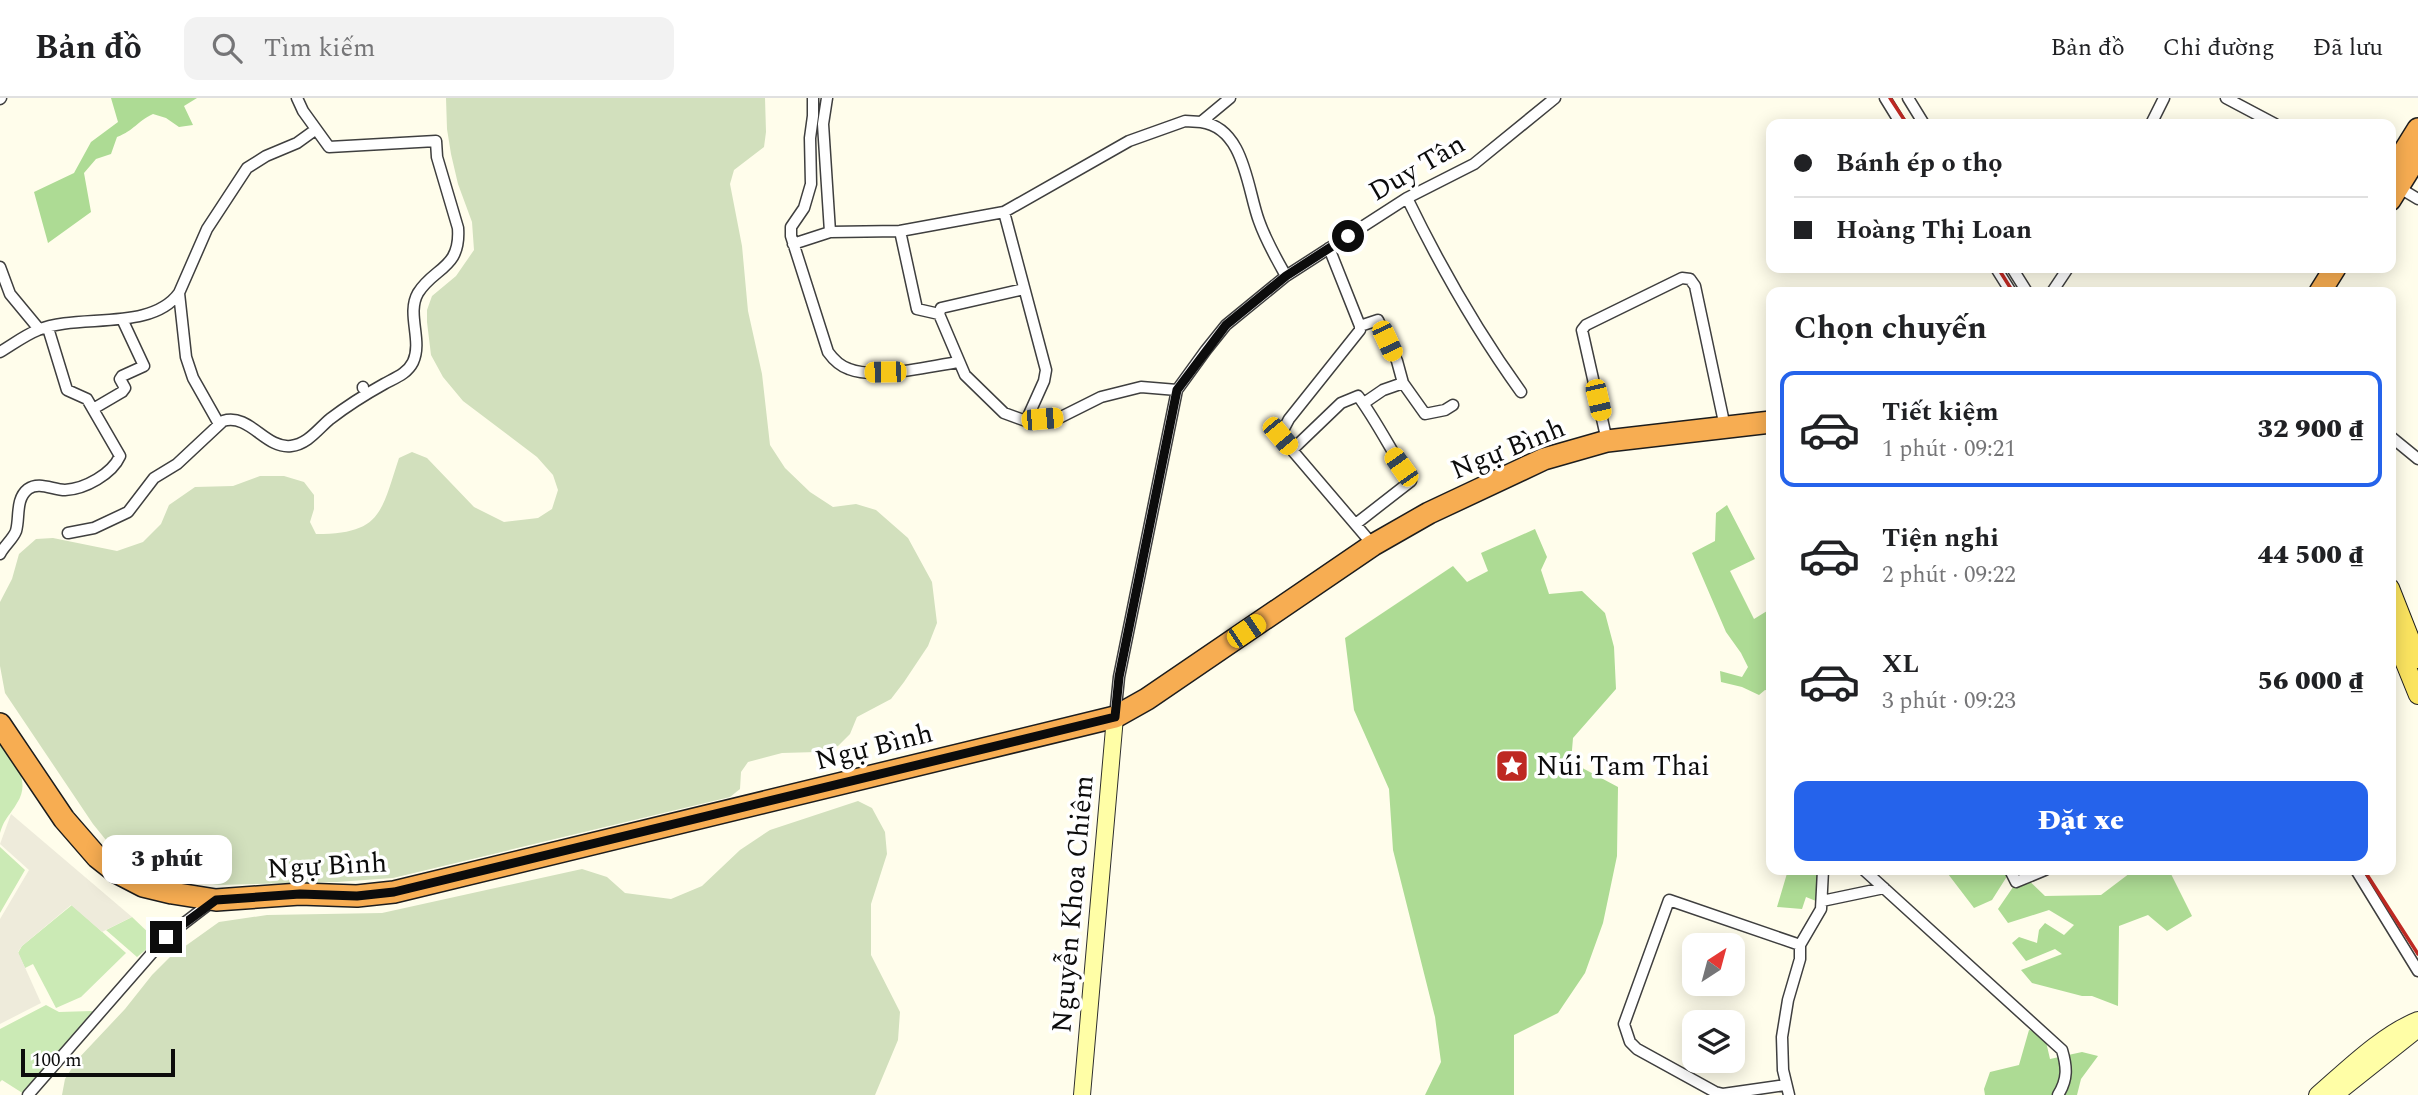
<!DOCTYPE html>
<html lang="vi">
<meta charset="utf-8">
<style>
body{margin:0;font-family:Spectral,serif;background:#f2f2f2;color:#202124;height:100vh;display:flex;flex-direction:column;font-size:26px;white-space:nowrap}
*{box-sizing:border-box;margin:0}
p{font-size:23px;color:#757577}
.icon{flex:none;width:38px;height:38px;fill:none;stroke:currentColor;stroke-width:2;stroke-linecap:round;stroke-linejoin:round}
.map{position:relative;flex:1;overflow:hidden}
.panel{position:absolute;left:1766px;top:189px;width:630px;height:588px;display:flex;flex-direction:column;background:#fff;border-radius:14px;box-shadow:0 4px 18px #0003}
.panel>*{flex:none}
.hud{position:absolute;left:1766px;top:21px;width:630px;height:154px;border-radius:14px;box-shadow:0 4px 18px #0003;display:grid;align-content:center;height:154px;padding:0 28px;background:#fff}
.needle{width:46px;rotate:36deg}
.controls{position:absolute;left:1682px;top:835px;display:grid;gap:14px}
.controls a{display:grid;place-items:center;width:63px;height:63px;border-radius:14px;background:#fff;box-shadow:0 4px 18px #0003;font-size:35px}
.scale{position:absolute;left:21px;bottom:18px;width:154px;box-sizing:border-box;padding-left:7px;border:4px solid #0c0c0c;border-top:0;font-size:19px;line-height:24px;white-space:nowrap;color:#0c0c0c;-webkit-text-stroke:5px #fff;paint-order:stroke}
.end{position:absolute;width:32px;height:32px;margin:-16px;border:9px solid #0c0c0c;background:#fff;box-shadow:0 0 0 4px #fff}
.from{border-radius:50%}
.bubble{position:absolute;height:49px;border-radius:14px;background:#fff;box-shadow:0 4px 18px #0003;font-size:23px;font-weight:800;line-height:49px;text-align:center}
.car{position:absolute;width:21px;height:42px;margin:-21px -10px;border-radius:9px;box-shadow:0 0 5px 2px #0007;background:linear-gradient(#f5c518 24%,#345 0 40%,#f5c518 0 76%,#345 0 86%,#f5c518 0)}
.hud b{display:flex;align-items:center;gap:24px;height:66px;font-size:26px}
.hud b+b{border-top:2px solid #e0e0e0}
.hud i{width:18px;height:18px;background:#202124}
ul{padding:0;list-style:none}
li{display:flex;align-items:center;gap:21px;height:116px;margin:0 14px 10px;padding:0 14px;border:4px solid transparent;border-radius:14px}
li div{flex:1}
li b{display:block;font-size:26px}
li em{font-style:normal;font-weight:800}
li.on{border-color:#2563eb}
li>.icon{width:63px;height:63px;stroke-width:1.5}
h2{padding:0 28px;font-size:32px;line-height:84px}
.button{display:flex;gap:14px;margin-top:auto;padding:14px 28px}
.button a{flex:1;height:80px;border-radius:14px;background:#2563eb;color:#fff;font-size:28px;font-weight:800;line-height:80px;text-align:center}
header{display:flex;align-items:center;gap:42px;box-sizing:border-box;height:98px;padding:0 35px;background:#fff;border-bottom:2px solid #e0e0e0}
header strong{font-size:33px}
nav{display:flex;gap:38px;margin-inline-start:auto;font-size:24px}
.search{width:490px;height:63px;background:#f2f2f2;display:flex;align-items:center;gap:18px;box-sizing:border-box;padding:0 24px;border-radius:14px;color:#757577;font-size:26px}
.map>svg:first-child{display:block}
</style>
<header>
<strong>Bản đồ</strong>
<div class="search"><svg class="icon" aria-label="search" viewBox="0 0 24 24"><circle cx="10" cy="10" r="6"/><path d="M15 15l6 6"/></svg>Tìm kiếm</div>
<nav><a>Bản đồ</a><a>Chỉ đường</a><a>Đã lưu</a></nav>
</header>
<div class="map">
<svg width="2418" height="997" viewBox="0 0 2418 997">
<rect width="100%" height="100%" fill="#fffdeb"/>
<path fill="#cbeab5" d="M0 644C13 664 32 682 17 705 9 719 5 719 0 735Z
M0 749 25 772 0 815Z
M72 807 126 855 81 899 56 910 33 866 25 870 18 855 22 848Z
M132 819 153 839 149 849 137 859 106 832Z
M46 907 59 914 92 913 93 917 24 996 2 982 0 984V931Z"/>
<path fill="#addb94" d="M111 0H197L184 8 193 27 179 29 166 20 153 16C136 24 135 32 117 39L111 56 96 61 84 75 91 114 48 145 34 94 74 75 91 44 118 24Z
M1727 407 1755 461 1730 473 1754 521 1767 513 1771 517V593L1765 592 1759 597 1742 589 1721 584 1720 573 1742 579 1748 569 1741 555 1726 534 1692 455 1715 443 1716 415Z
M1535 431 1547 459 1541 472 1549 496 1582 493 1605 515 1614 549 1616 591 1573 640 1571 664 1618 689 1617 758 1603 825 1585 875 1558 915 1514 937V997H1425L1441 964 1435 919 1393 752 1389 691 1354 612 1345 540 1453 468 1467 484 1488 473 1481 455Z
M1788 772H1828L1824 791 1816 803 1806 799 1802 811 1777 809Z
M1945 772H2011L1992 802 1974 810Z
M2134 772H2169L2192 818 2167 833 2148 817 2119 828 2118 908 2092 898H2082L2032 885 2021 872 2062 856 2055 851 2026 863 2012 845 2019 839 2037 845 2039 832 2045 825 2064 837 2074 827 2049 812 2008 825 1998 811 2022 776 2045 798 2101 797Z
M2029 932 2044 935 2050 961 2082 954 2098 958 2081 981 2077 997H1985L1984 991 1990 974 2019 967Z"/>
<path fill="#d2e0bd" d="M446 0H765L766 34 764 49 734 72 730 86 742 148 748 213 762 276 770 347 785 370 810 394 833 409 856 406 876 412 908 440 932 484 937 525 928 548 904 584 891 601 857 619 850 636 838 648 817 654 782 655 748 664 741 674 740 691 730 699 393 780 337 784 219 787 177 781 139 768 114 752 93 726 5 595 0 568V504L12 481 19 456 36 441 53 440 117 453 143 444 161 426 169 407 195 389 233 388 260 378H284L304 384 314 397V411L310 424 316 436C381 436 381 415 399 360L412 354 427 360 474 409 504 424 538 420 552 411 558 392 553 377 537 359 463 303 443 279 431 257 427 224V212L432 198 456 178 474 152 472 124 458 86 451 56 447 31Z
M858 703 872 710 885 734 887 756 871 806V857L900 914 898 942 875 997H62L65 981 77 962 125 911 152 877 170 859 219 824 267 817 382 815 582 771 607 779 625 795 671 801 702 788 740 752 770 732Z"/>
<path fill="#eeebdb" d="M11 716 132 819 102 834 71 807 22 848 18 854 41 905 0 926V821L29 772 0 746Z"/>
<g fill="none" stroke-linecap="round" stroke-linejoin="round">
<defs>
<path id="street" d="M813 0V18L810 40 811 86 804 110 791 129V138L828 254C833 261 840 268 849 271 877 282 929 268 959 264
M827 0 823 26 830 134
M1885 0 1901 26
M1908 0 1924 26
M2226 0 2275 26
M0 1 1 0
M1201 24C1245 30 1247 91 1259 123 1266 143 1276 160 1286 178
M2151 26 2164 0
M2398 89 2418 101
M1407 100C1440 168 1477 233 1521 294
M1004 114 1046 272 1044 283 1026 323
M900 133 917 211 939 216
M793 146 830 134 900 133 1004 114 1129 43 1185 23 1201 24 1230 0
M1329 150 1360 228V232L1289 321 1280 338 1373 447
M0 169 10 196 39 231
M1996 170 2011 194
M2012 170 2027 194
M1024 191 941 210 939 216 965 277 1004 315 1026 323 1059 320 1101 299 1141 289 1177 292
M2052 194 2068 170
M179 195 186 259 193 280 219 326
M1360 228 1378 222 1397 263 1403 285 1425 316 1445 312 1453 307
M0 254C12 247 25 237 38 232 78 215 151 234 179 195L207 131 247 70 266 58 297 45 315 32
M363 289V290
M1364 305 1383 292 1403 285
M93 311 122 294 125 290 120 281 122 278 144 268 122 221
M2390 338 2418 361
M1607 343 1582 232 1586 227 1682 180 1690 181 1695 188 1725 329
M1292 352 1341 305 1358 298C1378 325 1392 355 1411 383L1357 425
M68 435 94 430 128 414 154 380 177 366 223 323C250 315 265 351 291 348 308 346 318 331 330 321 347 308 366 296 384 286 395 280 407 276 413 264 423 242 406 216 418 195 434 169 461 171 458 130L437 59 436 43 329 49 303 13 297 0
M0 456C4 448 13 441 16 433 20 420 15 401 28 391 39 383 53 392 65 392 85 391 112 376 120 358L87 301 67 292 48 230
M1115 619 1119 579 1177 292 1206 252 1226 227 1286 178 1407 100 1474 66 1555 0
M1864 772 2062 952C2067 969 2068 981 2058 997
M2010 772 2016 784 2045 772
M2356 772 2418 873
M1822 803 1884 790
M1785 987 1723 996 1715 994 1637 951 1630 944 1624 926 1669 802 1800 847
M28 997 166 839 213 803
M1789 997 1783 972 1782 939 1788 902 1800 861V847L1821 811 1823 772"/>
<path id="secondary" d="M1082 997 1115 619
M2317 997C2346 972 2382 936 2418 922
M2335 997 2418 931"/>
<path id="primary" d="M2390 490 2418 561
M2390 528 2418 597"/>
<path id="highway" d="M2395 68 2418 31
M2390 102 2418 57
M2320 194 2335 170
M0 626 64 721 97 759 116 774 143 788 172 795 216 802 300 796 357 798 394 794 1115 619 1147 601 1373 447 1429 415 1544 361 1607 343 1771 324"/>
</defs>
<use href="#street" stroke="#3f3f3f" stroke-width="13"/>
<use href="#secondary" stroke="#2e2e2e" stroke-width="18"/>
<use href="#primary" stroke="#1d1d1d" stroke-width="20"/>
<use href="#highway" stroke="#1d1d1d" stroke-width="24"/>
<use href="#street" stroke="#fff" stroke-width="10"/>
<use href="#secondary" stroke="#fffea6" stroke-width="16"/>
<use href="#primary" stroke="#fbe460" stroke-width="18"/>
<use href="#highway" stroke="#f7ad52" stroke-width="21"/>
<path stroke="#be2922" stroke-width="3.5" d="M1890 0 1907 26
M1998 170 2013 194
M2364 772 2418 856"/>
</g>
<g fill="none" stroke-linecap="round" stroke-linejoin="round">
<path stroke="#0c0c0c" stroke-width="9" d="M166 839 216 802 300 796 357 798 394 794 1115 619 1119 579 1177 292 1226 227 1286 178 1348 138"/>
</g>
<defs>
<symbol id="sight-square" viewBox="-11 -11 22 22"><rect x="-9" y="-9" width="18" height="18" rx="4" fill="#be2922" stroke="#fff"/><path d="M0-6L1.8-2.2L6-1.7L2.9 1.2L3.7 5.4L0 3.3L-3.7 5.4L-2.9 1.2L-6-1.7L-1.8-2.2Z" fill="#fff"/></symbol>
</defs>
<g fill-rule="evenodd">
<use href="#sight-square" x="1493" y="649" width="38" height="38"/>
</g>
<g text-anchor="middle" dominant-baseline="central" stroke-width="7" stroke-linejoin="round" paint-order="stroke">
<g font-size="28" fill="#0c0c0c" stroke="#fff">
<text transform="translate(1417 70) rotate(-30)">Duy Tân</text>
<text transform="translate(1508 351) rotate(-22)">Ngự Bình</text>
<text transform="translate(874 649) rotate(-14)">Ngự Bình</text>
<text transform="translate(327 768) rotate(-3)">Ngự Bình</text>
<text transform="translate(1073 806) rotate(-85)">Nguyễn Khoa Chiêm</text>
</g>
<g font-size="28" fill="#0c0c0c" stroke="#fff" text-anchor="start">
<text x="1536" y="668">Núi Tam Thai</text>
</g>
</g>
</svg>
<div class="controls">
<a><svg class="needle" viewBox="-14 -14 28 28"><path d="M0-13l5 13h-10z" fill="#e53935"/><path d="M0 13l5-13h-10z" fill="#757577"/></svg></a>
<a><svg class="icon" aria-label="layers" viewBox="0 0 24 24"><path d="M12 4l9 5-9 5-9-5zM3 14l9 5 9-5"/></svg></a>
</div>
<div class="scale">100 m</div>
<i class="end from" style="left:1348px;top:138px"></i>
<i class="end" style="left:166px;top:839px"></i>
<div class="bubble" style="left:102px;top:737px;width:130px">3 phút</div>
<i class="car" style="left:1387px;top:243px;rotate:155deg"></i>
<i class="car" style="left:885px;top:274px;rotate:269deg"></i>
<i class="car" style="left:1598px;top:302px;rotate:167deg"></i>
<i class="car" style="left:1042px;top:321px;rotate:85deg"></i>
<i class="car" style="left:1280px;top:338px;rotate:140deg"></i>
<i class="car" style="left:1401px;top:369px;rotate:325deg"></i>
<i class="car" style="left:1246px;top:533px;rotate:56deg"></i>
<div class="hud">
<b><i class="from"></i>Bánh ép o thọ</b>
<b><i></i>Hoàng Thị Loan</b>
</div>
<section class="panel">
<h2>Chọn chuyến</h2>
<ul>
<li class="on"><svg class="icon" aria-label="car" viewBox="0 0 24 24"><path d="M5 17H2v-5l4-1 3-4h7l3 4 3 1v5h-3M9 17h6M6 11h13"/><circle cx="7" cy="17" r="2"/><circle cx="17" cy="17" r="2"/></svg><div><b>Tiết kiệm</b><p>1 phút · 09:21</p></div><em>32 900 ₫</em></li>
<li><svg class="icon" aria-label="car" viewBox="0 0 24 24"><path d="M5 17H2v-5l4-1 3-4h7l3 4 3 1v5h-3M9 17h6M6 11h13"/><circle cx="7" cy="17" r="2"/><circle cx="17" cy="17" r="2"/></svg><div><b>Tiện nghi</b><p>2 phút · 09:22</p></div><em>44 500 ₫</em></li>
<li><svg class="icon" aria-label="car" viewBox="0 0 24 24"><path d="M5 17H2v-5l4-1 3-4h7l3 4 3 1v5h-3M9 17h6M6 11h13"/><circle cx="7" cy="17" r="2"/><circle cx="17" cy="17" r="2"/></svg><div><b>XL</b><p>3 phút · 09:23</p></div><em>56 000 ₫</em></li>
</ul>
<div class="button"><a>Đặt xe</a></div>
</section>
</div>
